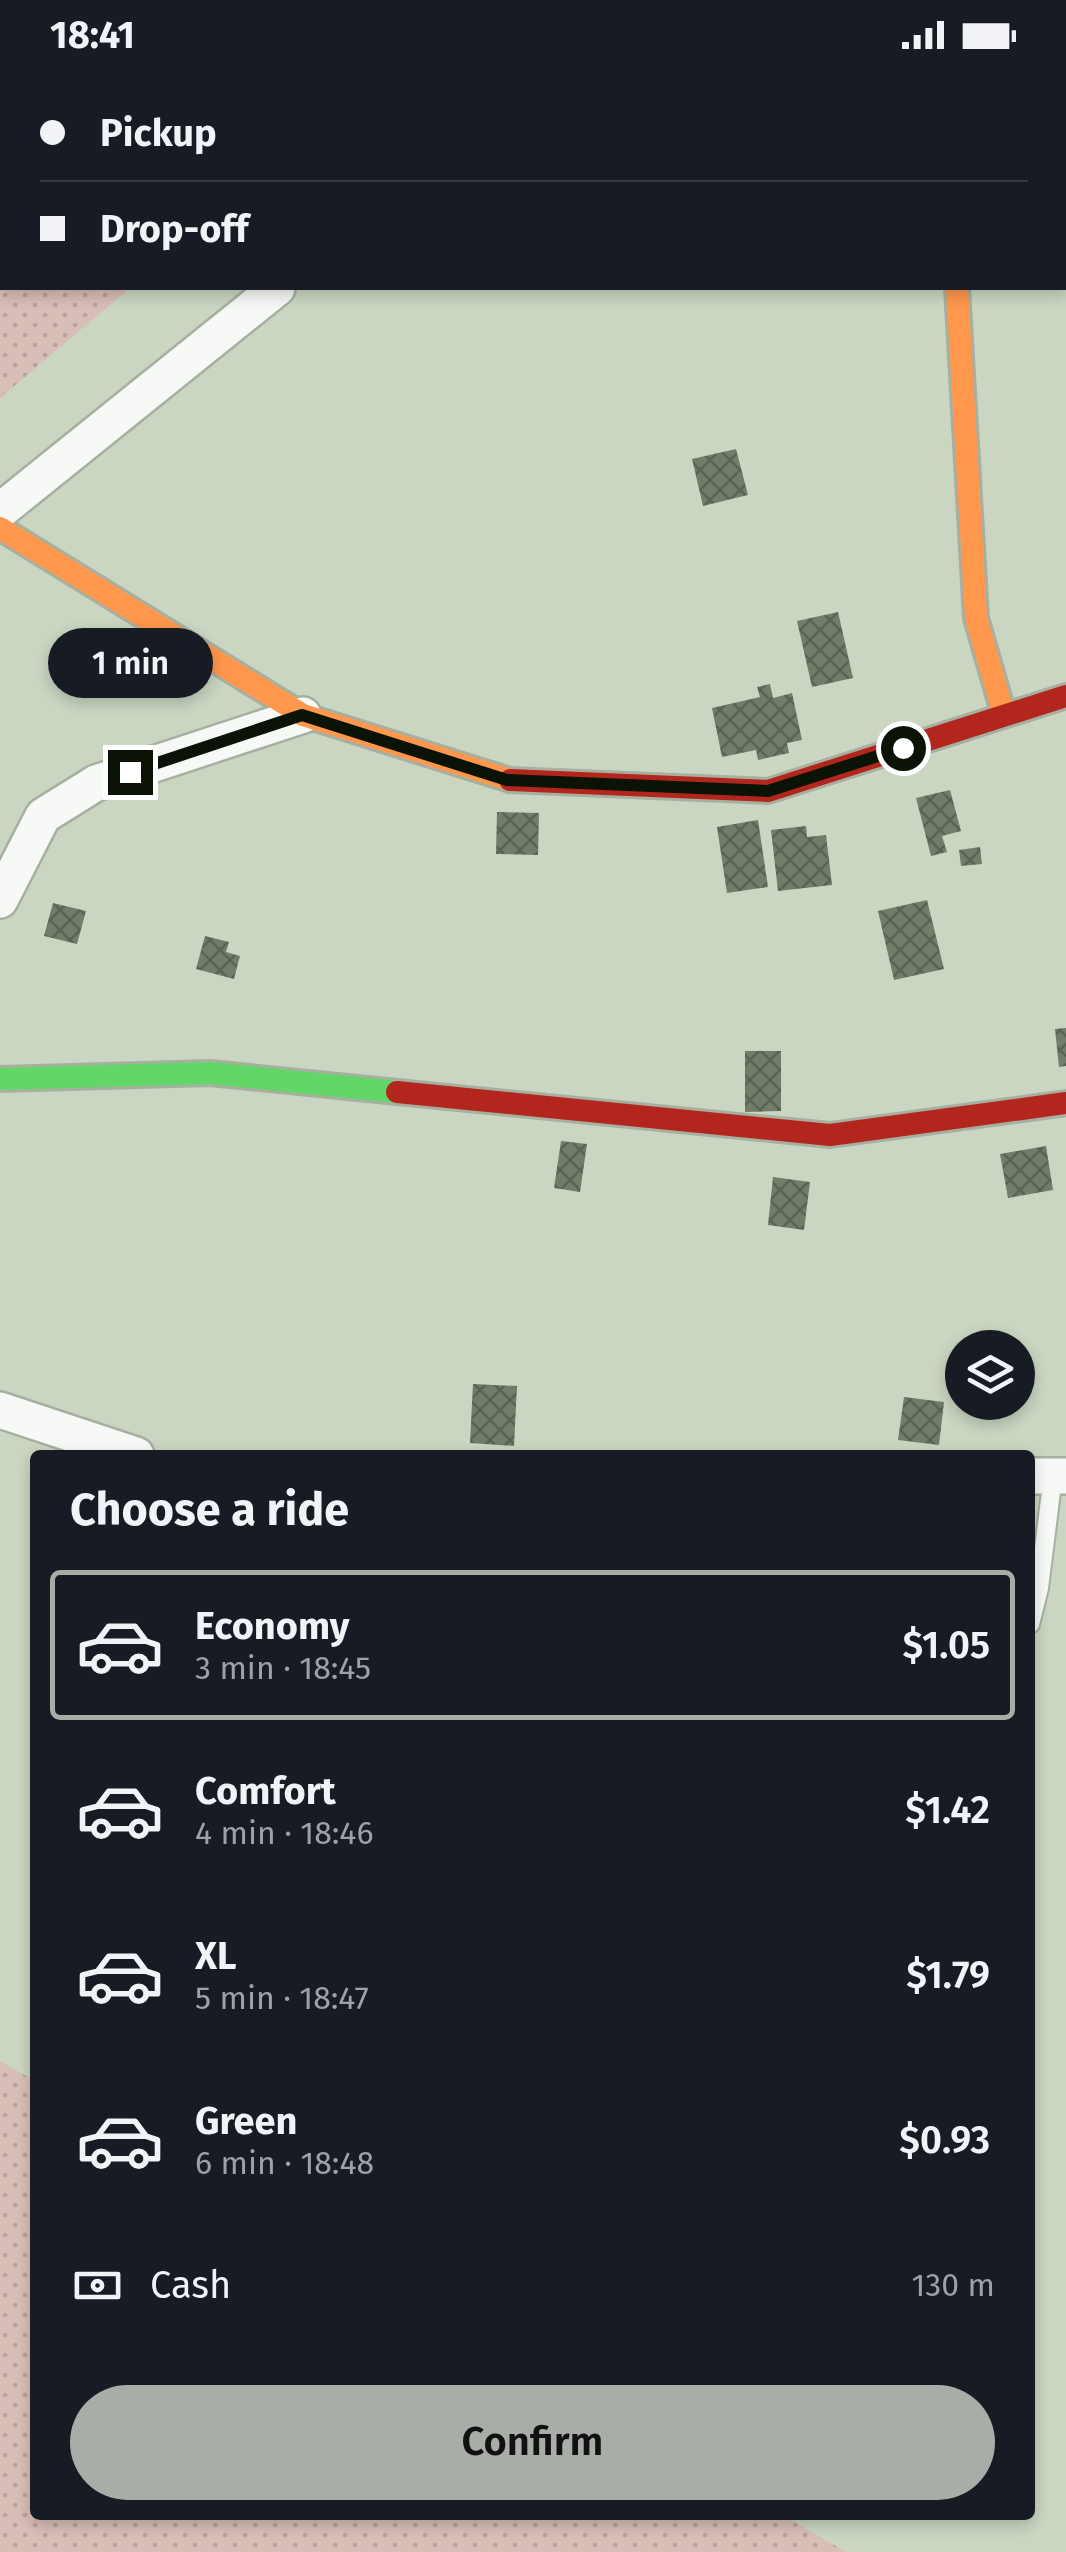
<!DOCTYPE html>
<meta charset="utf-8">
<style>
body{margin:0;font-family:"Fira Sans",sans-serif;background:#20242c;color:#f1f3f6;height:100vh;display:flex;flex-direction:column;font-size:38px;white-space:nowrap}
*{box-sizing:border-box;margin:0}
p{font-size:32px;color:#9ea1a6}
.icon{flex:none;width:55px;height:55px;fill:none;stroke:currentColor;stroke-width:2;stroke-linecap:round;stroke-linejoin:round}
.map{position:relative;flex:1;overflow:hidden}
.sheet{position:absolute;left:30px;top:1380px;width:1005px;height:1070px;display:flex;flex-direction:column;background:#171b24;border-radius:10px;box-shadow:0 5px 15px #0003}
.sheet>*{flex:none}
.hud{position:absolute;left:0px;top:0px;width:1068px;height:220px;box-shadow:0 5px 15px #0003;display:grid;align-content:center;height:220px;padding:0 40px;background:#171b24}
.controls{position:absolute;left:945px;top:1260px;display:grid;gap:20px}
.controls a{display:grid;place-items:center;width:90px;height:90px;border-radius:50%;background:#171b24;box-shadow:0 5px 15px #0003;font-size:50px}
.end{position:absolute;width:45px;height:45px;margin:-22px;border:12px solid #0b1206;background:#fff;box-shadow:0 0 0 5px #fff}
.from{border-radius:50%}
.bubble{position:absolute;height:70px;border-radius:35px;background:#171b24;box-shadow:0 5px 15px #0003;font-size:32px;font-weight:600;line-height:70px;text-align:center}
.hud b{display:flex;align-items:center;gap:35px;height:95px;font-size:38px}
.hud b+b{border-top:2px solid #363941}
.hud i{width:25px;height:25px;background:#f1f3f6}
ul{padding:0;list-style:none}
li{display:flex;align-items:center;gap:30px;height:150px;margin:0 20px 15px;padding:0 20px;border:5px solid transparent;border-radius:10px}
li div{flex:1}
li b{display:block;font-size:38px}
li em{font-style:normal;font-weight:600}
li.selected{border-color:#a8ada8}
li>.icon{width:90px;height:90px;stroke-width:1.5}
h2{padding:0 40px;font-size:45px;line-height:120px}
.pay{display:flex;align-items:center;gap:25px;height:110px;padding:0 40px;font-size:38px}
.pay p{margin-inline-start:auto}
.button{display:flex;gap:20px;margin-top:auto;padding:20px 40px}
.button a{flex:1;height:115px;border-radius:60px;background:#a8ada8;color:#111;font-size:40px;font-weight:600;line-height:115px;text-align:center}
.status{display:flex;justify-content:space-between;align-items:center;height:70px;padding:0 50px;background:#171b24;direction:ltr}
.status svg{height:28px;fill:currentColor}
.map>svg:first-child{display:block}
</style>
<div class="status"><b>18:41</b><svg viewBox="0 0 49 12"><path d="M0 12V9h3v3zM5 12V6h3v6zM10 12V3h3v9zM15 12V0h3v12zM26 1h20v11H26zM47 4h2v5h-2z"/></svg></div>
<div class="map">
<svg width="1066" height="2482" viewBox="0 0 1066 2482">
<defs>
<pattern id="green-dots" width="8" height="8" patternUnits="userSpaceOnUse" patternTransform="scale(2.5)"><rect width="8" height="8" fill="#d9beb8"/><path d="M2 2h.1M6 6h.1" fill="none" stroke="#b9a29d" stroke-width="1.8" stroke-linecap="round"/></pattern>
<pattern id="building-cross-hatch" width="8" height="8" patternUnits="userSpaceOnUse" patternTransform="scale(2.5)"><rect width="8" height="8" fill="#717c69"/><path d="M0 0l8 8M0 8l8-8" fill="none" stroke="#5b6454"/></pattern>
</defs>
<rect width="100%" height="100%" fill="#cad6c2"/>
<path fill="url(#green-dots)" d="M0 0 304 2H2V218H130L0 328Z
M0 1991 35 2011V2445H783L846 2482H0Z"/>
<path fill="url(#building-cross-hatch)" d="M736 379 748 425 703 436 692 389Z
M838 542 853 608 812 617 797 551Z
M770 614 773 628 792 623 802 670 787 673 789 683 758 690 756 680 722 687 712 638 760 627 757 617Z
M950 720 961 761 942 766 947 782 931 786 916 728Z
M497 742 539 743 538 785 496 784Z
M758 750 768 817 727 823 717 757Z
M806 756 807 767 826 765 832 815 778 821 771 760Z
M980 777 982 794 961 796 959 780Z
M927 830 944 899 894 910 878 841Z
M53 833 86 841 77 874 44 866Z
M205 866 229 872 226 882 240 886 234 909 196 899Z
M1066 958V996L1059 997 1055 959Z
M745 981H781V1041L745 1042Z
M561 1071 587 1074 580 1122 554 1118Z
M1046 1076 1053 1120 1008 1128 1000 1084Z
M773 1107 810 1112 804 1160 768 1155Z
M473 1314 517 1316 514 1376 470 1373Z
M904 1327 944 1332 939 1375 898 1370Z"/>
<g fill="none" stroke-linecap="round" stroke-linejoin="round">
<defs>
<path id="lane" d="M1030 1554 1039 1518 1053 1406"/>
<path id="street" d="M943 0V2
M634 2 640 0
M0 441 277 218
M0 830 43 746 96 713 303 645
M0 1340 136 1385
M1030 1406H1066"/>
<path id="fast" d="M0 1009 210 1003 397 1022"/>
<path id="slow" d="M957 218 976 548 1004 645
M0 458 303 645 510 710"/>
<path id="jam" d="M510 710 768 721 1066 626
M397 1022 830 1065 1066 1033"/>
</defs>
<use href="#lane" stroke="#a7b0a0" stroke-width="22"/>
<use href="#street" stroke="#a7b0a0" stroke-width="40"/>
<use href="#fast" stroke="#a7b0a0" stroke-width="28"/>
<use href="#slow" stroke="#a7b0a0" stroke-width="28"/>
<use href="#jam" stroke="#a7b0a0" stroke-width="28"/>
<use href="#lane" stroke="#f7f9f6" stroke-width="18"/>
<use href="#street" stroke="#f7f9f6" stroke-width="35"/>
<use href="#fast" stroke="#63d668" stroke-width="22"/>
<use href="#slow" stroke="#ff974d" stroke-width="22"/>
<use href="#jam" stroke="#b3261e" stroke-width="22"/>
</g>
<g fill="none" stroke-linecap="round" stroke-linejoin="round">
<path stroke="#0b1206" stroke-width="12" d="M130 702 302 645 507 710 768 721 903 678"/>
</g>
</svg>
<div class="controls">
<a><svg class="icon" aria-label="layers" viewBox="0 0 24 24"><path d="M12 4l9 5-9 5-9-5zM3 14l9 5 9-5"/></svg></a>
</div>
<i class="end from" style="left:903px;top:678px"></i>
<i class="end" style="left:130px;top:702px"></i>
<div class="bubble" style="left:48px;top:558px;width:165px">1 min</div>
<div class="hud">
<b><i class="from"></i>Pickup</b>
<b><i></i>Drop-off</b>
</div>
<section class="sheet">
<h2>Choose a ride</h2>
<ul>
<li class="selected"><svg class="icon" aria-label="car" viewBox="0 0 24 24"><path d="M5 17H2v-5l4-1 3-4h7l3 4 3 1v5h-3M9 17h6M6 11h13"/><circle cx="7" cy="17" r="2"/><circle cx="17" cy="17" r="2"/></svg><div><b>Economy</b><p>3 min · 18:45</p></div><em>$1.05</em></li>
<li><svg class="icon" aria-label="car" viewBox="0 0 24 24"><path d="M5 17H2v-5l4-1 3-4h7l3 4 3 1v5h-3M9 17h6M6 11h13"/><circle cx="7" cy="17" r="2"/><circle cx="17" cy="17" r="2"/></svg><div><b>Comfort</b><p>4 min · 18:46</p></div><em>$1.42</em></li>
<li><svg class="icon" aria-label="car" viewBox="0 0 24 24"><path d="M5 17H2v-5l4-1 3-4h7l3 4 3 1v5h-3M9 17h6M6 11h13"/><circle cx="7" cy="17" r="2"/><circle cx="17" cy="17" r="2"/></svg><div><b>XL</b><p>5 min · 18:47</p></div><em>$1.79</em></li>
<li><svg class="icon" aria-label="car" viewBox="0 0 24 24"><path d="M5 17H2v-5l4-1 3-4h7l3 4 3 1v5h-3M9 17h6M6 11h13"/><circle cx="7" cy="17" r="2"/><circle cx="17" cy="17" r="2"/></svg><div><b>Green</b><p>6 min · 18:48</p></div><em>$0.93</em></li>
</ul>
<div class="pay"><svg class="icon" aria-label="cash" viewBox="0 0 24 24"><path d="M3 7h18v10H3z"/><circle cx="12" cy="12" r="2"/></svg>Cash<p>130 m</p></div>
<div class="button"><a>Confirm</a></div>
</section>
</div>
